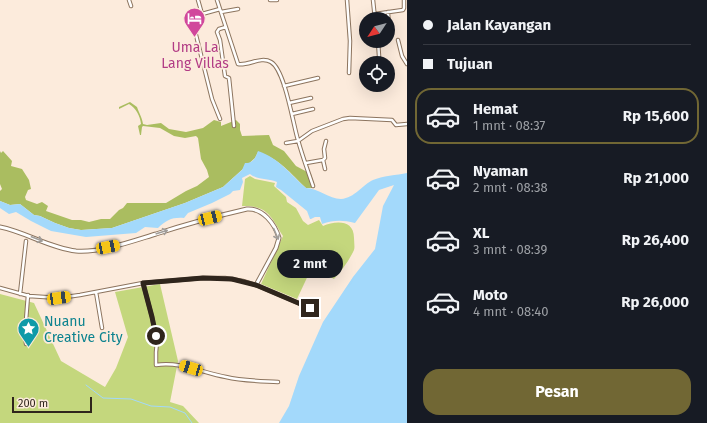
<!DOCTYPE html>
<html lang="id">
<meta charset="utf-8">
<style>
body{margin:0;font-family:"Fira Sans",sans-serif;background:#242831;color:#f1f3f6;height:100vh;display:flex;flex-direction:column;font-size:15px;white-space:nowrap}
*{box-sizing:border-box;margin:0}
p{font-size:13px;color:#9ea1a6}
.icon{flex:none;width:22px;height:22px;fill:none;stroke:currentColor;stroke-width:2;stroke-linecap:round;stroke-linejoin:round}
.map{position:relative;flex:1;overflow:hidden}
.panel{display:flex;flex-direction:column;background:#171b24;width:300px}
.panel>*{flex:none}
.guide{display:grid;align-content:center;height:88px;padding:0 16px;background:#171b24}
.needle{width:26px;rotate:234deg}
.tools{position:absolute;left:359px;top:12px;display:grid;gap:8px}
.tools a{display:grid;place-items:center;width:36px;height:36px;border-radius:50%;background:#171b24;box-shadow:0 4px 16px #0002;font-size:20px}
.scale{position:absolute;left:12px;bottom:10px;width:80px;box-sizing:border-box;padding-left:4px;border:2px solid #2f251c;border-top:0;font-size:11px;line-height:14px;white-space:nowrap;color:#2f251c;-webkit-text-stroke:3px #fcebdc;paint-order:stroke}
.end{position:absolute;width:18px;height:18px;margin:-9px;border:5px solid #2f251c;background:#fff;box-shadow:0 0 0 2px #fff}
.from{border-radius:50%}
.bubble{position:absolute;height:28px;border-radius:14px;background:#171b24;box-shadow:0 4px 16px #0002;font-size:13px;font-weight:700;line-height:28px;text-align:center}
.car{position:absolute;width:12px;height:24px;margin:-12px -6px;border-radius:5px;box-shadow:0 0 3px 1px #0007;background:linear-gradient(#f5c518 24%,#345 0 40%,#f5c518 0 76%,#345 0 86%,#f5c518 0)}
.guide b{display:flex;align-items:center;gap:14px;height:38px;font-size:15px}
.guide b+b{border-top:1px solid #363941}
.guide i{width:10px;height:10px;background:#f1f3f6}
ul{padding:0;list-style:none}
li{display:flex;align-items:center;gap:12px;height:56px;margin:0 8px 6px;padding:0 8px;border:2px solid transparent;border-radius:16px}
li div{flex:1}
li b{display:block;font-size:15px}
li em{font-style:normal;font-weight:700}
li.current{border-color:#716734}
li>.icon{width:36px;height:36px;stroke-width:1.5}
.primary-button{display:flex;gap:8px;margin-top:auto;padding:8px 16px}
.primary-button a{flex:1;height:46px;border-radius:16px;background:#716734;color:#fff;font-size:16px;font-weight:700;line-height:46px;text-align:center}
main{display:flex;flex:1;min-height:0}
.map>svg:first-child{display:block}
</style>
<main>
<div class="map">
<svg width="407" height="423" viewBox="0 0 407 423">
<rect width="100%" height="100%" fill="#fcebdc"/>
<path fill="#c4d77d" d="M250 176 255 179 275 183 274 186 286 197 287 202 296 208 303 221 308 225 319 220 323 226C335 221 354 219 354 238 354 242 355 247 354 250 349 261 341 271 334 279L312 267 297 299 261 284 283 236C271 217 268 205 242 206L245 179Z
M160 284 178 361 170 402 183 406 199 423H0V294L34 303 61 361 105 387 116 368 128 337 115 292Z"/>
<path fill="#aabd60" d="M130 102 137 107C139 113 142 117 143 124L147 125 161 123 169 129 186 132 203 128 214 120 221 122V126L236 120 240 124V130L242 136 269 135 273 145 284 151 296 166 311 174 315 187 312 188H306C290 173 280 159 258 152L255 158 223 187 185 203 112 228 81 230 69 228 55 223 40 216 34 215 20 204 10 205 0 201V191L2 189 0 184V151L1 153 3 151 12 161 11 166 22 169 29 180 31 189 28 190 25 197 26 200 37 204 42 202 48 206 46 211 72 220H81L89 222 101 219H110L119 210 123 208 127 203H166L186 191 197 186 209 177 207 170 201 159 198 138 196 136 185 138 174 136 160 128 143 126 142 127 141 135H140L138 126 141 124C140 116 136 108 129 104L119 109V107Z"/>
<path fill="#a3d9fb" d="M258 151C280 159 289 173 306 188 318 188 329 199 341 199 355 198 362 185 373 180 382 176 397 175 407 173V423H279L289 406 299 376 323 322 353 277 375 249 383 206 394 185 379 190 355 223C342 220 334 220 322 224L320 217H315L311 219H310L307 211 281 190 276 187 277 182C269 178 257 180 250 174L242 178 243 182 240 190 233 191 230 194 212 203 188 213 184 218C173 217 166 220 158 228L145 227 136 233 86 237 51 231 31 221 16 212 9 214 0 208V201L10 205 20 204 34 215 40 216 55 223 69 228 81 230 112 228 185 203 223 187 242 170 245 163C253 163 255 159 258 151Z"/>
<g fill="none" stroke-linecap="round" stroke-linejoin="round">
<path stroke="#a3d9fb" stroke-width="1" d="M86 385 103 398 131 399 151 406 170 407 185 413 192 423"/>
<defs>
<path id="minor" d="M129 0 131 6
M198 0 202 14
M217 0 238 64C248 66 261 56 271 62 285 70 293 124 298 140 302 155 308 171 313 186
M270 0H277
M347 0 350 41 349 73
M373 0 375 19
M220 9 202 14 192 19 212 99 220 119
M221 12 238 9
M388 12 389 29
M375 14 403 10 404 8V0
M226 27 219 29 217 32 220 40 225 76 229 78 234 126
M398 40 402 56 407 64
M378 41 379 56
M284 86 318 78
M289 103 311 98
M292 114 313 109
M286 143 298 141 312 131 343 119 350 118 392 120 396 125 407 124
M323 160 325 169
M306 163 323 160 325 158 324 149 326 141
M143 283 152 317 157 342 156 352V365C180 361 203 373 226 377 243 381 261 381 278 382
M0 288 29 296 59 298 80 295 143 283 203 278H225L243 281 256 285 310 308
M96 292 102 328
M20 294 26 241
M26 344 25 333 28 295"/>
<path id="tertiary" d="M0 227C26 232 49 248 76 251 100 253 133 241 156 234 186 224 217 216 247 209 263 208 275 224 279 238L276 248 256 285"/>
</defs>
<use href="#minor" stroke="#8c745e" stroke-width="4.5"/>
<use href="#tertiary" stroke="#8c745e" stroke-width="5"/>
<use href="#minor" stroke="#fff" stroke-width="2.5"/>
<use href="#tertiary" stroke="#fff" stroke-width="3"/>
</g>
<defs><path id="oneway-shaft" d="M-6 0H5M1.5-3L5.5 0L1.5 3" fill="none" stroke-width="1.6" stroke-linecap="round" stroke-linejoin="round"/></defs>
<g stroke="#a19d99">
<use href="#oneway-shaft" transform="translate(162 232) rotate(-17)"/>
<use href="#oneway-shaft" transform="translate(276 234) rotate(67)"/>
<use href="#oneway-shaft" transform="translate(37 239) rotate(21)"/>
</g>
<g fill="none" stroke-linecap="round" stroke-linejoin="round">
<path stroke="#2f251c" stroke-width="5" d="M156 336 152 317 143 283 203 278 232 279 256 285 310 308"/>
</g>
<defs>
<symbol id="hotel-pin" viewBox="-11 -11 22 30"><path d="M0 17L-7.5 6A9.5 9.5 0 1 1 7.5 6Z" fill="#d1479c" stroke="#fcebdc"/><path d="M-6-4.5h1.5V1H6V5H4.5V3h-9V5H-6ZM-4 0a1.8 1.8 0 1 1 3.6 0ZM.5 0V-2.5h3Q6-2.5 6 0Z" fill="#fff"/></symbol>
<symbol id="sight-pin" viewBox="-11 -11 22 30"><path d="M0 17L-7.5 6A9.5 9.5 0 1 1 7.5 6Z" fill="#0f9aa8" stroke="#fcebdc"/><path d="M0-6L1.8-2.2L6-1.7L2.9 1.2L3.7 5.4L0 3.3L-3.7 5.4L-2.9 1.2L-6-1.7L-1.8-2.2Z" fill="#fff"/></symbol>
</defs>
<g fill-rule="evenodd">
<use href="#hotel-pin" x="182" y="6" width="25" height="34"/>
<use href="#sight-pin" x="16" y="316" width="25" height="34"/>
</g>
<g text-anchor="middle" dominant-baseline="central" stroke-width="3.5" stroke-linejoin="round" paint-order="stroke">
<g font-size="14" fill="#b23c85" stroke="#fcebdc">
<text x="195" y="47">Uma La<tspan x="195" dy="16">Lang Villas</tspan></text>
</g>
<g font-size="14" fill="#0d838f" stroke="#fcebdc" text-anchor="start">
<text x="44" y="321">Nuanu<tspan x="44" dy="16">Creative City</tspan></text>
</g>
</g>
</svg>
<div class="tools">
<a><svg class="needle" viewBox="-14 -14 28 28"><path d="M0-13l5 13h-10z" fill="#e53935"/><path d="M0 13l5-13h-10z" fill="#9ea1a6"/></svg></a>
<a><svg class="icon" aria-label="locate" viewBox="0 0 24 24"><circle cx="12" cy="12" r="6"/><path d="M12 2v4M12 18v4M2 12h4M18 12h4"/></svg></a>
</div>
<div class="scale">200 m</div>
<i class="end from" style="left:156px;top:336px"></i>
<i class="end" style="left:310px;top:308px"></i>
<div class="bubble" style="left:277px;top:250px;width:66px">2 mnt</div>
<i class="car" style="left:210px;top:218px;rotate:76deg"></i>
<i class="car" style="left:108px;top:247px;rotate:79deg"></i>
<i class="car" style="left:59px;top:298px;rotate:82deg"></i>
<i class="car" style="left:191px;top:368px;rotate:287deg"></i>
</div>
<section class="panel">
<div class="guide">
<b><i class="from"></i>Jalan Kayangan</b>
<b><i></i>Tujuan</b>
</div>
<ul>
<li class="current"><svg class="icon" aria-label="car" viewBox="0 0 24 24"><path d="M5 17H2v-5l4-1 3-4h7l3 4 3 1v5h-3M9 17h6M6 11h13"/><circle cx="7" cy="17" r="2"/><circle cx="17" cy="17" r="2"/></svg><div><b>Hemat</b><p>1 mnt · 08:37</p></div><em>Rp 15,600</em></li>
<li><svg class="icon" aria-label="car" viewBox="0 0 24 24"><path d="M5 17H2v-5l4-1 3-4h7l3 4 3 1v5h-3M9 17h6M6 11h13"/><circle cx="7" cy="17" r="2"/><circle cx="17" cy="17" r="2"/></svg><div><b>Nyaman</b><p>2 mnt · 08:38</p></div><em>Rp 21,000</em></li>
<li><svg class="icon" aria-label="car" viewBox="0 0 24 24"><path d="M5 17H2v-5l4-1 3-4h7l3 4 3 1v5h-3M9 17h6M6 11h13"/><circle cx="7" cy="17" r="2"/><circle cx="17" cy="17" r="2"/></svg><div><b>XL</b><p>3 mnt · 08:39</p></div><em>Rp 26,400</em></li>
<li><svg class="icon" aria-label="car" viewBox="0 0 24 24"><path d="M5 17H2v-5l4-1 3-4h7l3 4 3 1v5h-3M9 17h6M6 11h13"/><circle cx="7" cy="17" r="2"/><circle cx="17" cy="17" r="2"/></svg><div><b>Moto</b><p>4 mnt · 08:40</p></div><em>Rp 26,000</em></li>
</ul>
<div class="primary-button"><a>Pesan</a></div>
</section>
</main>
